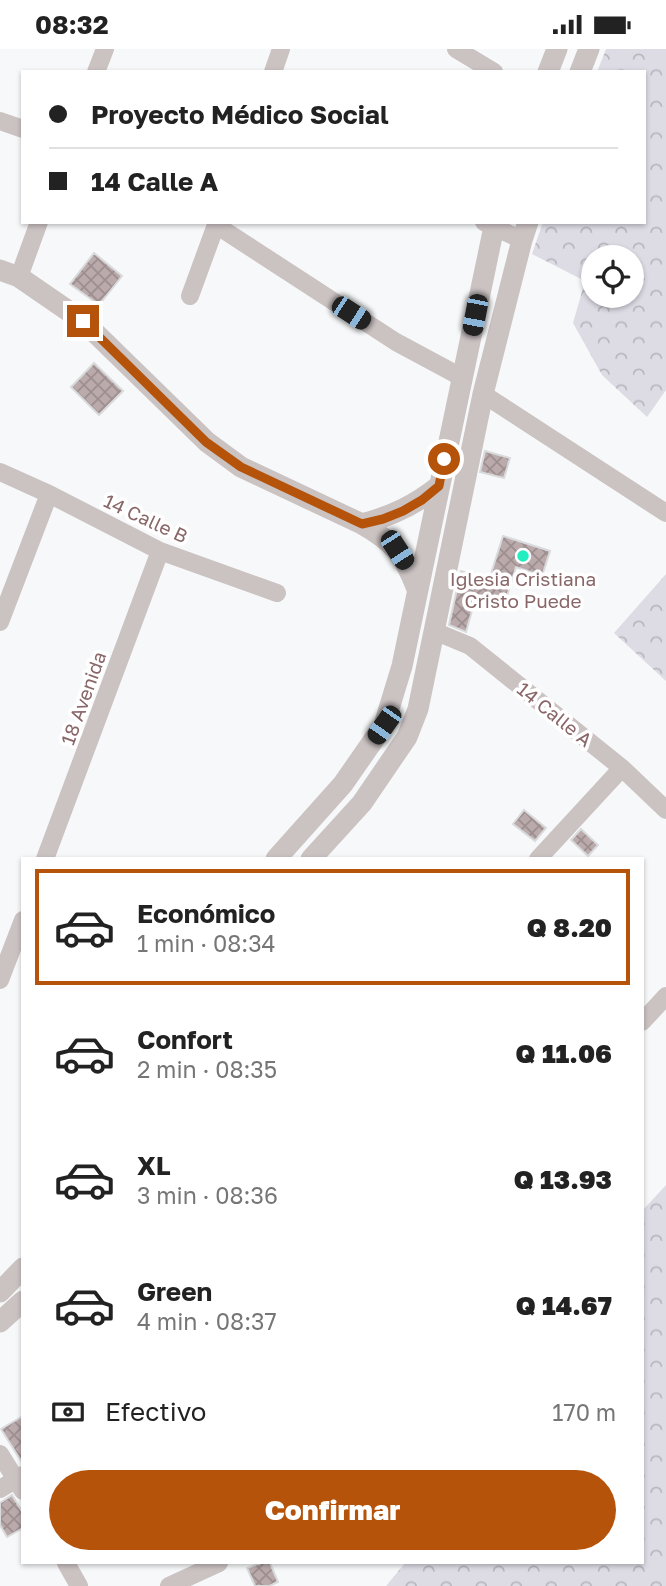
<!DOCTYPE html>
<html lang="es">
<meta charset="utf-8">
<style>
body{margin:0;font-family:"Golos Text",sans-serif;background:#f6f6f6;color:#222;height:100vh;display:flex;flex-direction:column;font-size:26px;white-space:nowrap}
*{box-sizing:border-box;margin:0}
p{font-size:23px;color:#767676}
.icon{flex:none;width:38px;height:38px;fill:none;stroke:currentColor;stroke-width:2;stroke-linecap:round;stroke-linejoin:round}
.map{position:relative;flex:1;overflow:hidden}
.sheet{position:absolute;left:21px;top:808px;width:623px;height:707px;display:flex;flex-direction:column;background:#fff;border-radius:0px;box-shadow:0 2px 5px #0004}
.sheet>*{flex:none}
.hud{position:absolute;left:21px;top:21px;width:625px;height:154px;border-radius:0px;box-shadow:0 2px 5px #0004;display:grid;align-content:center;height:154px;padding:0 28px;background:#fff}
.buttons{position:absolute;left:581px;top:196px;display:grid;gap:14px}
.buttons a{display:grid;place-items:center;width:63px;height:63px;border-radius:50%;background:#fff;box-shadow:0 2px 5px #0004;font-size:35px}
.end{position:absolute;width:32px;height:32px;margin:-16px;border:9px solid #b45309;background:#fff;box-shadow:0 0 0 4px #fff}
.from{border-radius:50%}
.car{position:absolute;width:21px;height:42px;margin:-21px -10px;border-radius:9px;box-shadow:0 0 5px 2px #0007;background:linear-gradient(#222 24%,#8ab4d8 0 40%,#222 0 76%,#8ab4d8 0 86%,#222 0)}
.hud b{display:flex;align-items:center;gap:24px;height:66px;font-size:26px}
.hud b+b{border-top:2px solid #e0e0e0}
.hud i{width:18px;height:18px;background:#222}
ul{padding:12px 0 0;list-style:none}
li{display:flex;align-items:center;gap:21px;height:116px;margin:0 14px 10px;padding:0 14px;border:4px solid transparent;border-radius:0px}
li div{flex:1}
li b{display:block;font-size:26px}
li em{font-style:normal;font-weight:800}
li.current{border-color:#b45309}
li>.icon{width:63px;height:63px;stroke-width:1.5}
.pay{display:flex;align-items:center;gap:18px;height:77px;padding:0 28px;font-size:26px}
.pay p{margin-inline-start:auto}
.cta{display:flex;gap:14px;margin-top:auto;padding:14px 28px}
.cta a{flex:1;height:80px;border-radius:42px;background:#b45309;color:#fff;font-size:28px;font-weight:800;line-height:80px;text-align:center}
.status{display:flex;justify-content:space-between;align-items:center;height:49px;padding:0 35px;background:#fff;direction:ltr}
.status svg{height:19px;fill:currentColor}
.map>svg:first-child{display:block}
</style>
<div class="status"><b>08:32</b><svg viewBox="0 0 49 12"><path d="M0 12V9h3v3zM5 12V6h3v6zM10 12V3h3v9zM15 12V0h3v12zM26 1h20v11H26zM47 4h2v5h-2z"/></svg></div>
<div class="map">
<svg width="666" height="1537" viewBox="0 0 666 1537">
<defs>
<pattern id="forest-crowns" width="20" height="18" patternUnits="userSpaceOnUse" patternTransform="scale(1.75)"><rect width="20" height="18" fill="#dddce5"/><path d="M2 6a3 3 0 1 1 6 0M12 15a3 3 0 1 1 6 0" fill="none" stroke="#b9b6bd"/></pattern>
<pattern id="building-cross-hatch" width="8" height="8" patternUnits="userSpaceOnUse" patternTransform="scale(1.75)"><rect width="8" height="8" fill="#baaaab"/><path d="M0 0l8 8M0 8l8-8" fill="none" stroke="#9d8e8f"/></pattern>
</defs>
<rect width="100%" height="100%" fill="#f7f8f9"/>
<path fill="url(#forest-crowns)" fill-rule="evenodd" d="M606 0H666V341L647 368 602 326 573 274 585 232 532 205 543 173H644V23H597ZM593 208H632V247H593Z
M666 525V632L614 584Z
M666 1136V1537H386L405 1514H642V1162Z"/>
<path fill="url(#building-cross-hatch)" stroke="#d9dadb" stroke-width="2" d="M94 204 122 227 99 256 70 235Z
M94 314 123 342 99 366 71 338Z
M485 402 510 409 504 429 480 423Z
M503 487 550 502 542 527 516 518 503 560 475 551 466 583 449 576 461 522 489 531Z
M524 761 546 779 535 792 513 775Z
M581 780 598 796 588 807 571 791Z
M23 1367V1415L1 1380Z
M12 1446 23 1464V1479L7 1488 0 1476V1454Z
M261 1514H270L278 1533 269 1537H255L247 1519Z"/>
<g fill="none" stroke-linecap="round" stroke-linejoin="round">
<path stroke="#cbc2c2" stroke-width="18" d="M456 0 494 23
M96 23 105 0
M273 23 281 0
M0 72 23 80
M484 173 522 191
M216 176 396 293 463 329
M19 228 39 173
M190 247 217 173
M483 345 666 464
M0 423 49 445 160 502 277 544
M0 573 49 445
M434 582 470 597 622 719 666 761
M45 810 160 502
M538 810 622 719
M0 931 23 871
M642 973 666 947
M0 1405 23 1442
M0 1440 23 1426
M66 1514 79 1537
M169 1537 219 1514"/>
<path stroke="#cbc2c2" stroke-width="21" d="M548 23 557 0
M580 23 589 0
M0 221 19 228 83 272 207 393 241 418 362 475C394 493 404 506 417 540
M362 475C392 467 415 456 439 437
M276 810 343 735 384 676 402 617 495 173
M311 810 362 754 407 688 418 660 483 345 522 191 528 173
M0 1243 23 1219
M0 1273 23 1252"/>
</g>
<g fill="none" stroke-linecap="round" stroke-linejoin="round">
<path stroke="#b45309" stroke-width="9" d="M83 272 206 393 241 418 362 475 383 470 403 462 422 451 439 437 444 410"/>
</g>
<circle fill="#23edc1" stroke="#fff" stroke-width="2.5" cx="523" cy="507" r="7"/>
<g text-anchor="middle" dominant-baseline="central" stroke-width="7" stroke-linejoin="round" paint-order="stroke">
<g font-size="19" fill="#896667" stroke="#fff">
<text transform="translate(146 469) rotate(25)">14 Calle B</text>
<text transform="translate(83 649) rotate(-70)">18 Avenida</text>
<text transform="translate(555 665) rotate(39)">14 Calle A</text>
</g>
<g font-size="19" fill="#896667" stroke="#fff">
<text x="523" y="529">Iglesia Cristiana<tspan x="523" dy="22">Cristo Puede</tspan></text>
</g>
</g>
</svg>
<div class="buttons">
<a><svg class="icon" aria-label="locate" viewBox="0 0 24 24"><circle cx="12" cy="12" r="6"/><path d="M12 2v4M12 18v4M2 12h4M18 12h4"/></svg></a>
</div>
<i class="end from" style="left:444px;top:410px"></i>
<i class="end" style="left:83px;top:272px"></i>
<i class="car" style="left:351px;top:264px;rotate:123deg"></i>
<i class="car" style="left:475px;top:266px;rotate:191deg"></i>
<i class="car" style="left:397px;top:501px;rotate:147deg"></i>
<i class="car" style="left:384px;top:676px;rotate:215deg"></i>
<div class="hud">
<b><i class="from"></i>Proyecto Médico Social</b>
<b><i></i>14 Calle A</b>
</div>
<section class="sheet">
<ul>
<li class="current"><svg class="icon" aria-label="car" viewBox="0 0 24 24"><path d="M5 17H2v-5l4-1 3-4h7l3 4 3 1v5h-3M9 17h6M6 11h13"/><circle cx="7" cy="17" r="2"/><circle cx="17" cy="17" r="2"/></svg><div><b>Económico</b><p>1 min · 08:34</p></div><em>Q 8.20</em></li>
<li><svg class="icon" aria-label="car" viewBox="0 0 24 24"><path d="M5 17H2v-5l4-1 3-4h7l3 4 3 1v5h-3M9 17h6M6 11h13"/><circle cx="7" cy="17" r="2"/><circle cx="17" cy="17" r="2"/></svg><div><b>Confort</b><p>2 min · 08:35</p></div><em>Q 11.06</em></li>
<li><svg class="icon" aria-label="car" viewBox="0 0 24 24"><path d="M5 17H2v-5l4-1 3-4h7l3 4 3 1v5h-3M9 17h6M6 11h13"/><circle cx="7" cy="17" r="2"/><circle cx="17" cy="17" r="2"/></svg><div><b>XL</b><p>3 min · 08:36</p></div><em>Q 13.93</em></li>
<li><svg class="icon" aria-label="car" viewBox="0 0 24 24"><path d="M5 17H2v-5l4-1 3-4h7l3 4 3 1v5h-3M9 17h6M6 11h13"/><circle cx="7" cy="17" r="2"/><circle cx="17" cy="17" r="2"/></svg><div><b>Green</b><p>4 min · 08:37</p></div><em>Q 14.67</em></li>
</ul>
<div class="pay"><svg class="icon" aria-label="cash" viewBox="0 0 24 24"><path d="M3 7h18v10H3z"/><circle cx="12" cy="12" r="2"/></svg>Efectivo<p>170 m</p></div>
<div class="cta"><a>Confirmar</a></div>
</section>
</div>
